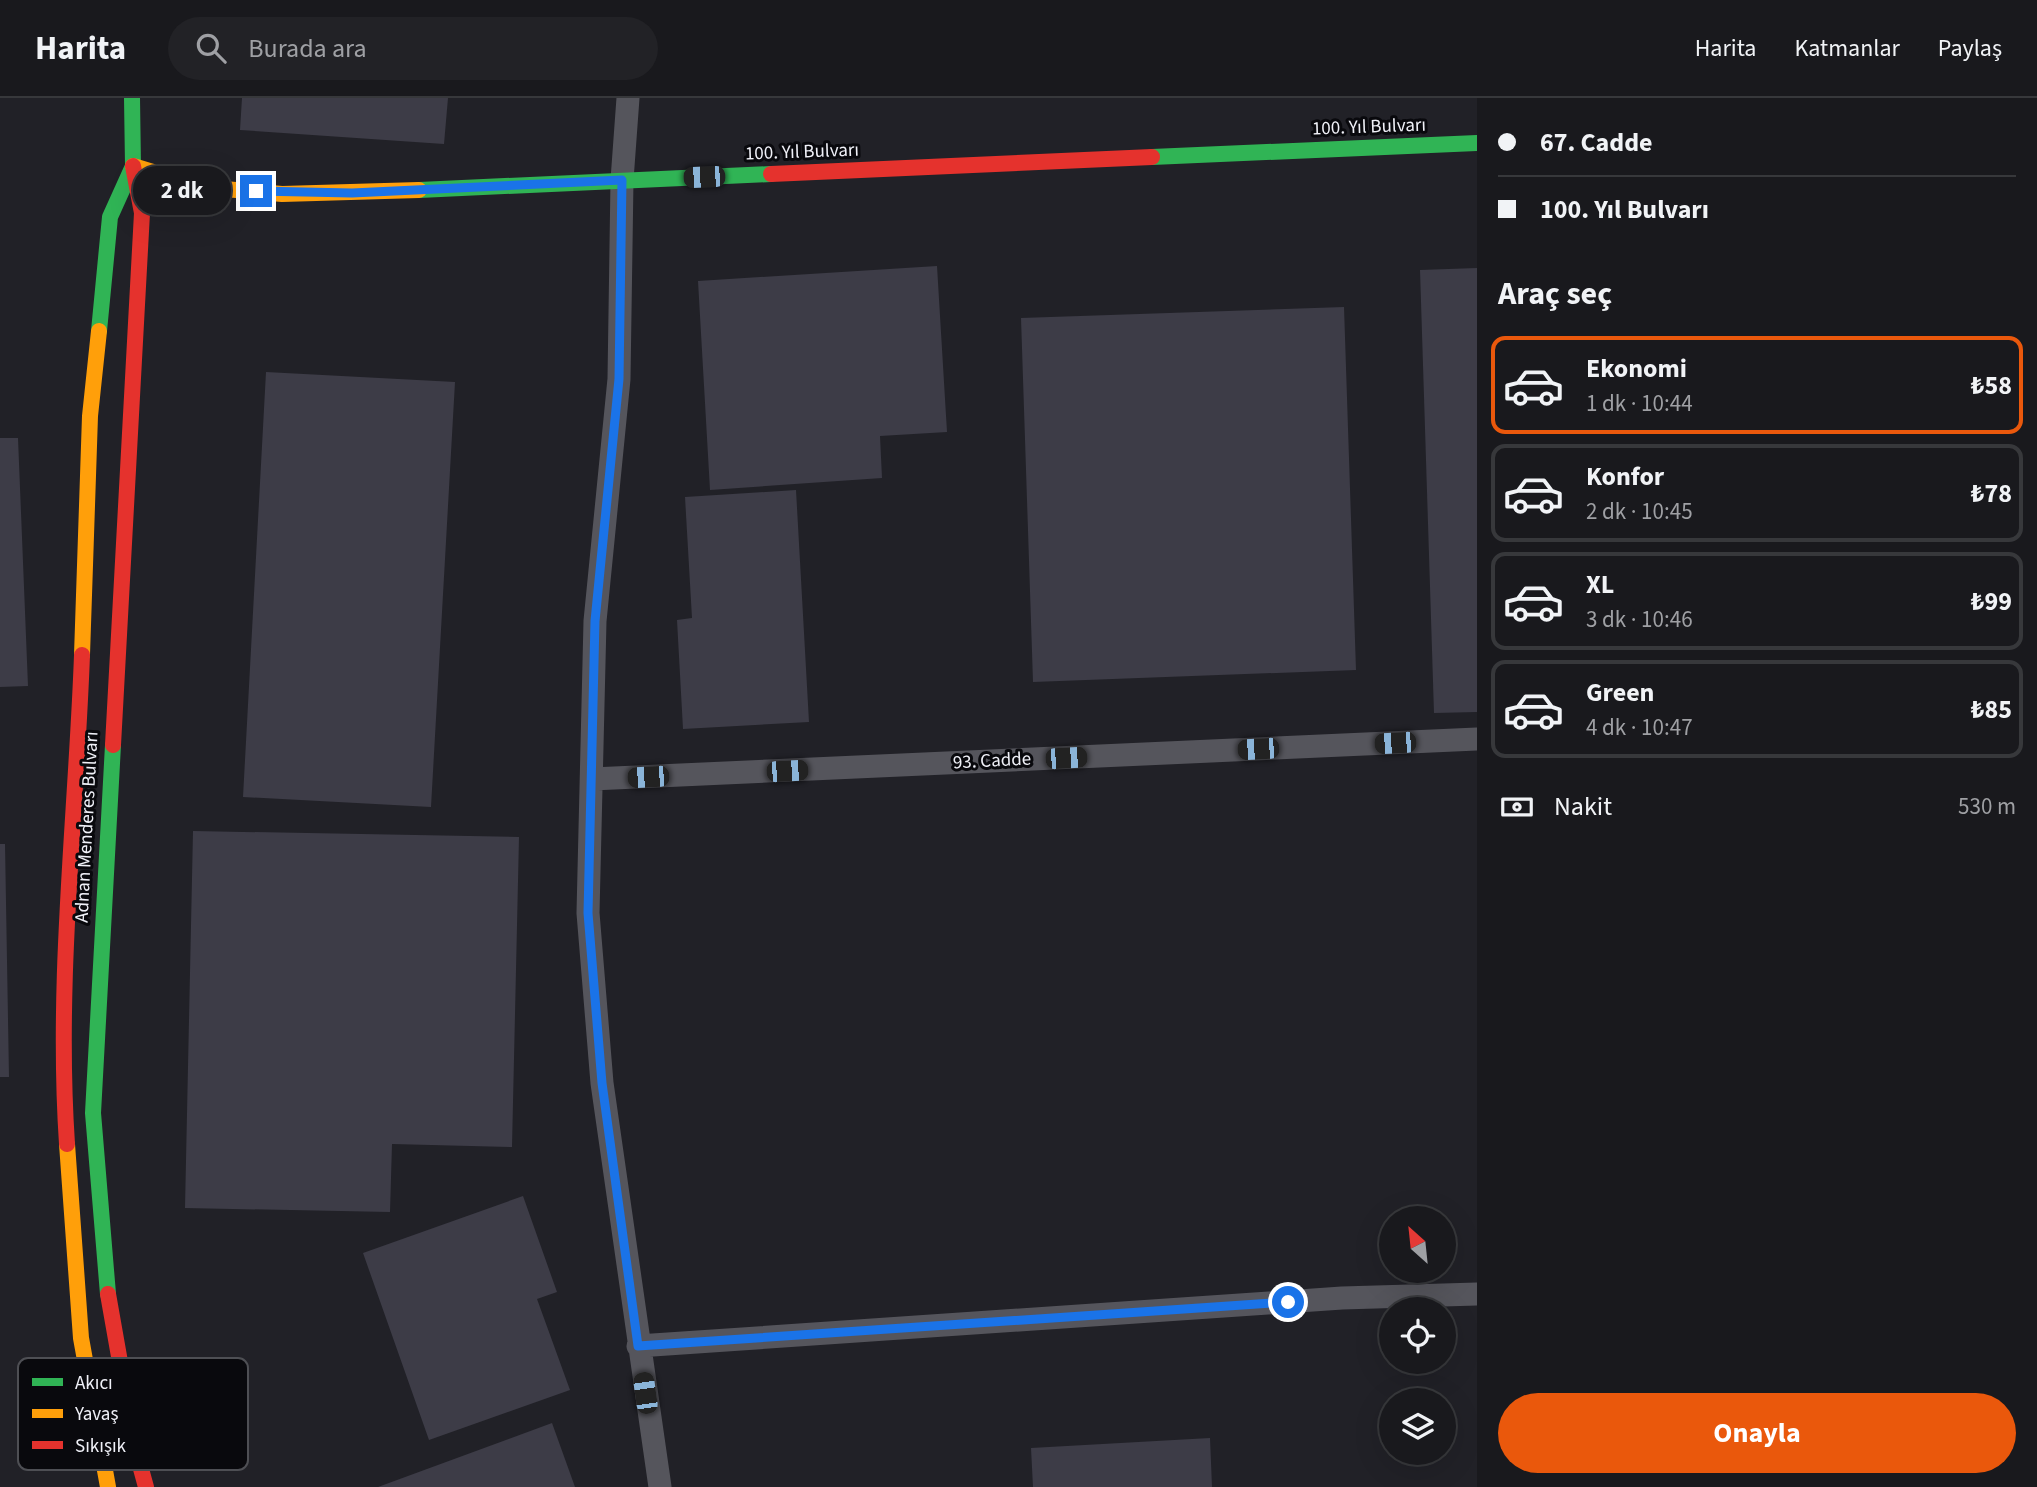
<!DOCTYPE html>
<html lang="tr">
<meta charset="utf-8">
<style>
body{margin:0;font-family:"Source Sans 3",sans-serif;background:#222226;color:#f1f3f6;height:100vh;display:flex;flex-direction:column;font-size:26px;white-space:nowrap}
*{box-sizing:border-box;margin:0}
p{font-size:23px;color:#9fa0a4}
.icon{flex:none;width:38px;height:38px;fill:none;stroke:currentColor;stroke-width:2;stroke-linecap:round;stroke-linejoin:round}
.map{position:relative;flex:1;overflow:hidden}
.side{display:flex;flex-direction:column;background:#19191d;width:560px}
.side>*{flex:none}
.banner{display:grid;align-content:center;height:154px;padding:0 21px;background:#19191d}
.needle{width:46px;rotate:333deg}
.tools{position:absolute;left:1379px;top:1108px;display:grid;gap:14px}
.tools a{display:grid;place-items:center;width:77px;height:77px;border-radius:50%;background:#19191d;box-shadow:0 7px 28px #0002,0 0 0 2px #37383b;font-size:35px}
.end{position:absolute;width:32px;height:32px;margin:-16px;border:9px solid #1a73e8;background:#fff;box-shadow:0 0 0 4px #fff}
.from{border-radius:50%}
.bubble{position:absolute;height:49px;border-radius:24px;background:#19191d;box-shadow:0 7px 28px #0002,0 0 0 2px #37383b;font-size:23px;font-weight:700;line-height:49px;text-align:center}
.car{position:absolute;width:21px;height:42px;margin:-21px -10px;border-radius:9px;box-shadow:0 0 5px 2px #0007;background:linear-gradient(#222 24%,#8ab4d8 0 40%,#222 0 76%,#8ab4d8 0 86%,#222 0)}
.banner b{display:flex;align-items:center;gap:24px;height:66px;font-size:26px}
.banner b+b{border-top:2px solid #37383b}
.banner i{width:18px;height:18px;background:#f1f3f6}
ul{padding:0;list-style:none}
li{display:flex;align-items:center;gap:21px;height:98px;margin:0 14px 10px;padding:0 7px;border:4px solid #37383b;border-radius:14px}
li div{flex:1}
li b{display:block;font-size:26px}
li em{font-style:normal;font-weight:700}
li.active{border-color:#ea580c}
li>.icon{width:63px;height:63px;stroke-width:1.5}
h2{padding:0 21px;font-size:32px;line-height:84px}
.pay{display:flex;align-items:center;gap:18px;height:77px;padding:0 21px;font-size:26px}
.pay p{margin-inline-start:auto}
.cta{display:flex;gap:14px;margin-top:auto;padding:14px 21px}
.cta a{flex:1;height:80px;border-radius:42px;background:#ea580c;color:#fff;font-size:28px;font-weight:700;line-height:80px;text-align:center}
header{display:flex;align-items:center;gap:42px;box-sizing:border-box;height:98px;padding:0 35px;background:#19191d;border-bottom:2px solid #37383b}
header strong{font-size:33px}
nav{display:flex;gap:38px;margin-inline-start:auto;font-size:24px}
.search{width:490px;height:63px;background:#222226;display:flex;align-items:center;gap:18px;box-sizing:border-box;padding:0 24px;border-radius:38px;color:#9fa0a4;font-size:26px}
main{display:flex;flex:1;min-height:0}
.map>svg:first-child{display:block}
</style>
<header>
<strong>Harita</strong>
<div class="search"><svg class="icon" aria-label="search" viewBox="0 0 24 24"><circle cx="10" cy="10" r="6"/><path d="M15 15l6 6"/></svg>Burada ara</div>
<nav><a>Harita</a><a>Katmanlar</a><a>Paylaş</a></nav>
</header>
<main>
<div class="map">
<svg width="1477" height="1389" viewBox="0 0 1477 1389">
<rect width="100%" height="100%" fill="#212127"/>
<path fill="#3d3c47" d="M242 0H448L444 46 240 32Z
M937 168 947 334 880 338 882 380 710 392 698 183Z
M1477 170V614L1434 615 1420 172Z
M1344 209 1356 572 1033 584 1021 220Z
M266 274 455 284 431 709 243 699Z
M0 340H18L28 588 0 589Z
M796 392 809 624 683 631 677 522 692 520 685 399Z
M193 733 519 739 512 1049 392 1046 390 1114 185 1110Z
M0 746H5L9 979H0Z
M523 1098 557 1194 537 1201 570 1292 429 1342 363 1155Z
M552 1325 575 1389H378Z
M1210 1340 1212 1389H1033L1031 1350Z"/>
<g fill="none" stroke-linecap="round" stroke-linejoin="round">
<path stroke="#55555c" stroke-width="23" d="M628 0 622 82 619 281 595 523 588 815 602 985 660 1389
M592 681 1477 641
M638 1248 1342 1200 1477 1196"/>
<path stroke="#30b455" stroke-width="16" d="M1152 59 1477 45
M419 92 771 76
M99 233 110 119 133 68 132 0
M108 1196 93 1015 113 647"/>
<path stroke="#ff9f0a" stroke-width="16" d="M133 68 202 89 282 96 419 92
M82 557 90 318 99 233
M67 1046 81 1240 108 1389"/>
<path stroke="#e5322d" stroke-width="16" d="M771 76 1152 59
M113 647 142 115 133 68
M67 1046C56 882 76 720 82 557
M108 1196 135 1349 146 1389"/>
</g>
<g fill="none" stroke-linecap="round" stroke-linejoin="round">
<path stroke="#1a73e8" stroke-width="9" d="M256 93 352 95 622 82 619 281 595 523 588 815 602 985 638 1248 1288 1204"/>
</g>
<g text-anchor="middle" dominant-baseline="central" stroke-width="6" stroke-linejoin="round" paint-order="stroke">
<g font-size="19" fill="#f0f1f8" stroke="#09090d">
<text transform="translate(1369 29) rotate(-2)">100. Yıl Bulvarı</text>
<text transform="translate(802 54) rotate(-2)">100. Yıl Bulvarı</text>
<text transform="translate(992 663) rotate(-3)">93. Cadde</text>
<text transform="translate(87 729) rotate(-87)">Adnan Menderes Bulvarı</text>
</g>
</g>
<rect x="18" y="1260" width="230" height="112" rx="10" fill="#09090d" stroke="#4e4f54" stroke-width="2"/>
<rect x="32" y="1280" width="31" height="8" fill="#30b455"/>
<rect x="32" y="1311" width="31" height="9" fill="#ff9f0a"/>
<rect x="32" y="1343" width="31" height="8" fill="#e5322d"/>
<g font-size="19" fill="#f0f1f8">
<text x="75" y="1291">Akıcı</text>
<text x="75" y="1322">Yavaş</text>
<text x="75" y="1354">Sıkışık</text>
</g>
</svg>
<div class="tools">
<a><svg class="needle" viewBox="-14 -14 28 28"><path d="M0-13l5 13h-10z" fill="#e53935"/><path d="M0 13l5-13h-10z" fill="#9fa0a4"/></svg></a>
<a><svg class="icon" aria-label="locate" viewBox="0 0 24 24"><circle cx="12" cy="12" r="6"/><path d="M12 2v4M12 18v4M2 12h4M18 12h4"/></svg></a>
<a><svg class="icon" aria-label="layers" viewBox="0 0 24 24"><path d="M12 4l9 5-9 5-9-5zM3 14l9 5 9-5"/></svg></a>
</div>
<i class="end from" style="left:1288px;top:1204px"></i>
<i class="end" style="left:256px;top:93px"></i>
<div class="bubble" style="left:133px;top:68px;width:98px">2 dk</div>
<i class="car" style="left:704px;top:79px;rotate:268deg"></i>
<i class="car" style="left:1395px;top:645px;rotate:267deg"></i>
<i class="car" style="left:1258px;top:651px;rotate:267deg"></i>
<i class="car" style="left:1066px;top:660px;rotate:87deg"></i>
<i class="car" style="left:787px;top:673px;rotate:87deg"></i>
<i class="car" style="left:648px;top:679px;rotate:267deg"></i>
<i class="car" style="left:645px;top:1295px;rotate:352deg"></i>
</div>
<section class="side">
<div class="banner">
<b><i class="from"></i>67. Cadde</b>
<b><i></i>100. Yıl Bulvarı</b>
</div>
<h2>Araç seç</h2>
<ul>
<li class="active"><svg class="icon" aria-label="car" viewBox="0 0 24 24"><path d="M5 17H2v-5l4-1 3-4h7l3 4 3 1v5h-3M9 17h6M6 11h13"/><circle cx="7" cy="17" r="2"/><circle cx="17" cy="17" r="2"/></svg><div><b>Ekonomi</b><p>1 dk · 10:44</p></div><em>₺58</em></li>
<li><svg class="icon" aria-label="car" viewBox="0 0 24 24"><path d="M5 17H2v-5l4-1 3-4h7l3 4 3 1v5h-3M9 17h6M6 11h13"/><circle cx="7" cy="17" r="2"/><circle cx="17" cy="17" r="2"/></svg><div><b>Konfor</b><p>2 dk · 10:45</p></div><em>₺78</em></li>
<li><svg class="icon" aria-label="car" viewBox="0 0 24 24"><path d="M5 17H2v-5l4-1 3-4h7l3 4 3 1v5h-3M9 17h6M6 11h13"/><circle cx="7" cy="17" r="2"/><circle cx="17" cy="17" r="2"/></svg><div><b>XL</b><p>3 dk · 10:46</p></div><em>₺99</em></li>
<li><svg class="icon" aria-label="car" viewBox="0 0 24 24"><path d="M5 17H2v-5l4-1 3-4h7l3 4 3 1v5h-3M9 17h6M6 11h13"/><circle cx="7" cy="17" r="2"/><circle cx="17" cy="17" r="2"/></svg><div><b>Green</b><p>4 dk · 10:47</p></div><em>₺85</em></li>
</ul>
<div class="pay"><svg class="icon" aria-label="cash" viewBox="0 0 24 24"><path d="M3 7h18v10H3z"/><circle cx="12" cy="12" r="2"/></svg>Nakit<p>530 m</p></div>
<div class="cta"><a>Onayla</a></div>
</section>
</main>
